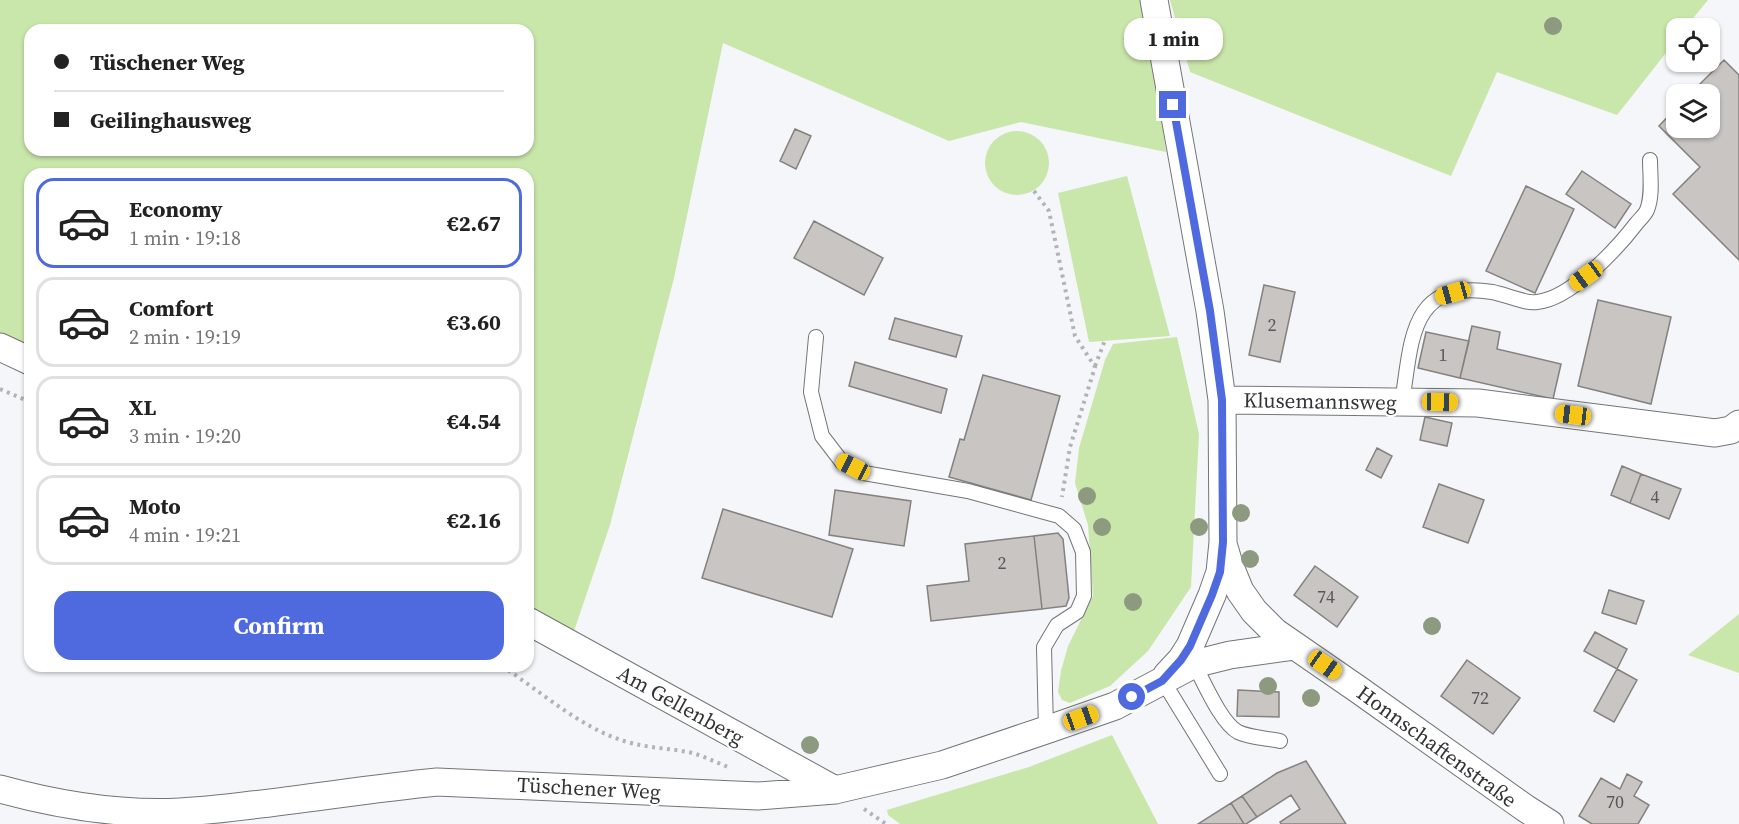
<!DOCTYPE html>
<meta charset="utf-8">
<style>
body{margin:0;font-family:"Source Serif 4",serif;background:#f2f2f2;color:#222;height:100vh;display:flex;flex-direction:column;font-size:22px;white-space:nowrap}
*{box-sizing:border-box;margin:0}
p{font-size:20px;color:#767676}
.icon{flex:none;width:33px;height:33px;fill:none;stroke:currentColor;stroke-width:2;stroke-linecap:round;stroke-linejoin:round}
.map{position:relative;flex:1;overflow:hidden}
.details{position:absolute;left:24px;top:168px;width:510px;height:504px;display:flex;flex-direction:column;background:#fff;border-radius:18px;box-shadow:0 2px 4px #0004}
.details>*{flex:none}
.top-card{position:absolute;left:24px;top:24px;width:510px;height:132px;border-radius:18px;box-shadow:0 2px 4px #0004;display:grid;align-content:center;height:132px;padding:0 30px;background:#fff}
.buttons{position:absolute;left:1666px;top:18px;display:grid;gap:12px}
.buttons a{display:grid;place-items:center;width:54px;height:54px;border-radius:12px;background:#fff;box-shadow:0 2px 4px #0004;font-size:30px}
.end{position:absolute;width:27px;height:27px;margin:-14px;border:8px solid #4f6adf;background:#fff;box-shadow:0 0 0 3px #fff}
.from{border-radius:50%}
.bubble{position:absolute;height:42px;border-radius:18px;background:#fff;box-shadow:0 2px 4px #0004;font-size:20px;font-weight:700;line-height:42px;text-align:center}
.car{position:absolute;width:18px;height:36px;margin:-18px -9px;border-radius:8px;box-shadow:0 0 4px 2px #0007;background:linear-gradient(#f5c518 24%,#345 0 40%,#f5c518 0 76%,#345 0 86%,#f5c518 0)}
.top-card b{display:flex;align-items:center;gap:21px;height:57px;font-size:22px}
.top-card b+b{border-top:2px solid #e0e0e0}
.top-card i{width:15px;height:15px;background:#222}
ul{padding:10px 0 0;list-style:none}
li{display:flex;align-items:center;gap:18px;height:90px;margin:0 12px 9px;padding:0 18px;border:3px solid #e0e0e0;border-radius:18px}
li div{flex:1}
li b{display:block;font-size:22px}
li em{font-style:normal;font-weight:700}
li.selected{border-color:#4f6adf}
li>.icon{width:54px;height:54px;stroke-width:1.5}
.primary-button{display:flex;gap:12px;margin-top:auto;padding:12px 30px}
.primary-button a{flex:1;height:69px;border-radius:18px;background:#4f6adf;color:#fff;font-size:24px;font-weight:700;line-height:69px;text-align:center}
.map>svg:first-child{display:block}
</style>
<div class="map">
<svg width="1739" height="824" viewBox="0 0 1739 824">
<rect width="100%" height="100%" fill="#f4f6fa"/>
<path fill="#c9e6ab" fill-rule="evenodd" d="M0 0H1146L1166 152 1021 122 949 141 723 43 674 278 610 525 571 640 528 616V174H30V354L0 340ZM30 30H528V150H30Z
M1170 0H1708L1685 28H1677V39L1617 115 1497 72 1451 176 1190 72Z
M985 163a32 32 0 1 1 64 0a32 32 0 1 1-64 0Z
M1127 176 1170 336 1089 342 1058 193Z
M1177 337 1199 434 1191 587 1148 651 1110 686 1070 703 1062 700 1058 692 1061 671 1068 646 1093 596 1088 525 1075 483 1079 448 1105 360 1113 344Z
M1739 614V673L1688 655Z
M1112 735 1158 824H900L888 815 887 810 1029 767Z"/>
<path fill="#c9c5c3" stroke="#84817f" stroke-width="1.5" d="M1724 60 1739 75V260L1673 194 1700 167 1659 126 1677 107V128H1710V94H1690Z
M795 129 811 136 796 169 780 161Z
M1582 171 1631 204 1615 228 1566 194Z
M1526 186 1574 209 1535 293 1486 271Z
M814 221 883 258 864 295 794 258Z
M1264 285 1295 292 1280 362 1249 355Z
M1598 300 1671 317 1651 404 1578 386Z
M895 318 962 336 956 357 889 339Z
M1472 326 1500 332 1497 349 1561 364 1553 399 1460 378Z
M1426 332 1469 341 1460 378 1418 368Z
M855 362 947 389 941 413 849 386Z
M983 375 1060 396 1031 500 949 477 960 439 964 440Z
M1425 417 1452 423 1447 446 1420 440Z
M1377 448 1392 456 1381 478 1366 470Z
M1622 466 1641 474 1630 503 1611 495Z
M1641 474 1681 489 1669 519 1630 503Z
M1439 484 1484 500 1468 543 1423 527Z
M835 490 911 501 904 546 829 535Z
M723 509 853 549 832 617 702 578Z
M1058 533 1063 539 1069 598 1066 606 1042 609 1034 536Z
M1034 536 1042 609 931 621 927 586 969 581 965 544Z
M1315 566 1358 597 1337 627 1294 595Z
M1609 590 1644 601 1636 624 1602 613Z
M1595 632 1627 649 1617 669 1584 651Z
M1467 660 1520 698 1493 734 1441 696Z
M1617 669 1637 680 1614 722 1594 711Z
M1238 690 1279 692V717L1237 716Z
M1306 761 1346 824H1281L1280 822 1300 809 1291 795 1257 817 1242 796 1277 773Z
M1627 774 1642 782 1634 796 1649 805 1638 824H1592L1579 816 1601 778 1620 789Z
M1242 796 1257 817 1246 824H1244L1231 803Z
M1231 803 1244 824H1198Z"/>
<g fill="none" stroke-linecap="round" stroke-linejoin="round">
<defs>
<path id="lane" d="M816 337 811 392 822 436 842 462 864 473 968 491 1059 516 1074 529 1083 552 1084 596 1077 612 1057 625 1044 647 1046 730
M1402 402C1412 341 1409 279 1492 292 1505 294 1525 304 1537 302 1570 299 1616 250 1636 224 1639 220 1645 215 1647 210 1653 195 1650 175 1650 160
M1194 664C1204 682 1221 723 1238 732 1250 738 1267 738 1280 741
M1163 681 1220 774"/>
<path id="street" d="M1154 0 1210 311 1222 400 1223 542 1220 572 1212 595 1190 646 1181 660 1167 675
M0 347 30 361
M1222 400 1478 403 1715 433 1731 430 1739 424
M1224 547 1229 564 1240 591 1254 611 1275 632 1359 690 1525 808 1550 824
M528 621 835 790
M0 789C58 805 119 815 180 812 204 811 228 808 252 805 314 798 375 788 437 782L758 796 835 790 942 765 1046 730 1115 706 1194 664 1230 655 1295 646"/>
</defs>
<use href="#lane" stroke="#737578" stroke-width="16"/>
<use href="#street" stroke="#737578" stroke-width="29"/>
<path stroke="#b1b3b6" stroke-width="4" stroke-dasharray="3 4.5" stroke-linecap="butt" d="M1034 191 1049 211 1075 336 1095 367 1070 447 1062 497
M1095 366 1105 340
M0 389 30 402
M502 666C540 691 581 728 624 741 646 748 667 748 688 752 702 755 715 762 728 767
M864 809 886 824"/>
<use href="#lane" stroke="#fff" stroke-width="14"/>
<use href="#street" stroke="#fff" stroke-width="27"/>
</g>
<g fill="#8d9a7f">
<circle cx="1553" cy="26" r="9"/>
<circle cx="1087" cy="496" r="9"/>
<circle cx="1241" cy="513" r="9"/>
<circle cx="1102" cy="527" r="9"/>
<circle cx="1199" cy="527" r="9"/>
<circle cx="1250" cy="559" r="9"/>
<circle cx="1133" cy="602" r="9"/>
<circle cx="1432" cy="626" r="9"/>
<circle cx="1268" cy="686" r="9"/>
<circle cx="1311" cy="698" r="9"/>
<circle cx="810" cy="745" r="9"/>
</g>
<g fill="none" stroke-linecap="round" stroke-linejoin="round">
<path stroke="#4f6adf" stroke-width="8" d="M1132 697 1162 681 1181 660 1190 646 1212 595 1220 572 1223 542 1222 400 1210 311 1173 105"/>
</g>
<g text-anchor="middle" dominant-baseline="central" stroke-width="4.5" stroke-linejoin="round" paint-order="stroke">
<g font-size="18" fill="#585858">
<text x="1272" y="324">2</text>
<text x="1443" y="354">1</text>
<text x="1655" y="496">4</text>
<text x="1002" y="562">2</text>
<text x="1326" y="596">74</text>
<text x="1480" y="697">72</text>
<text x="1615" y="801">70</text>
</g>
<g font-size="21" fill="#323335" stroke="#fff">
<text transform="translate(1320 401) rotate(1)">Klusemannsweg</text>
<text transform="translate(681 705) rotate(29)">Am Gellenberg</text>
<text transform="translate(1437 746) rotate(36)">Honnschaftenstraße</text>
<text transform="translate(589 788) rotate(3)">Tüschener Weg</text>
</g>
</g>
</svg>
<div class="buttons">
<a><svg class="icon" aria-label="locate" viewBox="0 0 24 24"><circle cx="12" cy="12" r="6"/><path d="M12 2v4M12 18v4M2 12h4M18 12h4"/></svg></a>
<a><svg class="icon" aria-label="layers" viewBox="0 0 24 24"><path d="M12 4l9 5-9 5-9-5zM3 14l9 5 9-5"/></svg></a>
</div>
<i class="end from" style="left:1132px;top:697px"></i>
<i class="end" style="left:1173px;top:105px"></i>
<div class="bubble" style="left:1124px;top:18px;width:99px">1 min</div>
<i class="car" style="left:1586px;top:276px;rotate:234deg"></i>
<i class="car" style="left:1453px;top:293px;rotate:254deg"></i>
<i class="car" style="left:1440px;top:402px;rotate:91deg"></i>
<i class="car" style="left:1573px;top:415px;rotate:277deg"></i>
<i class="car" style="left:853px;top:467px;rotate:297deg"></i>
<i class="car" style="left:1325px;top:665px;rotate:125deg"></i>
<i class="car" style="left:1081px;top:718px;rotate:70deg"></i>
<div class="top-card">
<b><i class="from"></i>Tüschener Weg</b>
<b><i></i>Geilinghausweg</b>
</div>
<section class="details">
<ul>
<li class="selected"><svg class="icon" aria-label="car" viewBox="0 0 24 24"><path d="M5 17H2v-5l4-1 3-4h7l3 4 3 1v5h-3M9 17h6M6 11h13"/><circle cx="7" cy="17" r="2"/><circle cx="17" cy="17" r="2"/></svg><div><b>Economy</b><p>1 min · 19:18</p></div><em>€2.67</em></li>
<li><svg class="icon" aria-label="car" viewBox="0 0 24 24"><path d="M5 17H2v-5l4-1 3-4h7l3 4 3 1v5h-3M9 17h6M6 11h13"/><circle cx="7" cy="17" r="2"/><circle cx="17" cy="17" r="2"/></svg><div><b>Comfort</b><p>2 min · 19:19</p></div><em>€3.60</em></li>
<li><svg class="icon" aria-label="car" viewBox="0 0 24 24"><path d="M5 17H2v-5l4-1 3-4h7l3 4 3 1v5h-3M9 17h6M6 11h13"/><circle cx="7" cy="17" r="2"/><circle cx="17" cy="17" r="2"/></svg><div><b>XL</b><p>3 min · 19:20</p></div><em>€4.54</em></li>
<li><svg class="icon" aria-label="car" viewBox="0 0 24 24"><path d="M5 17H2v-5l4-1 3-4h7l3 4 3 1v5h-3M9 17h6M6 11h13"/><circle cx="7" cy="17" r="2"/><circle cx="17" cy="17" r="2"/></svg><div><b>Moto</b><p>4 min · 19:21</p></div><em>€2.16</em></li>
</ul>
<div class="primary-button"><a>Confirm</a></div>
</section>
</div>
